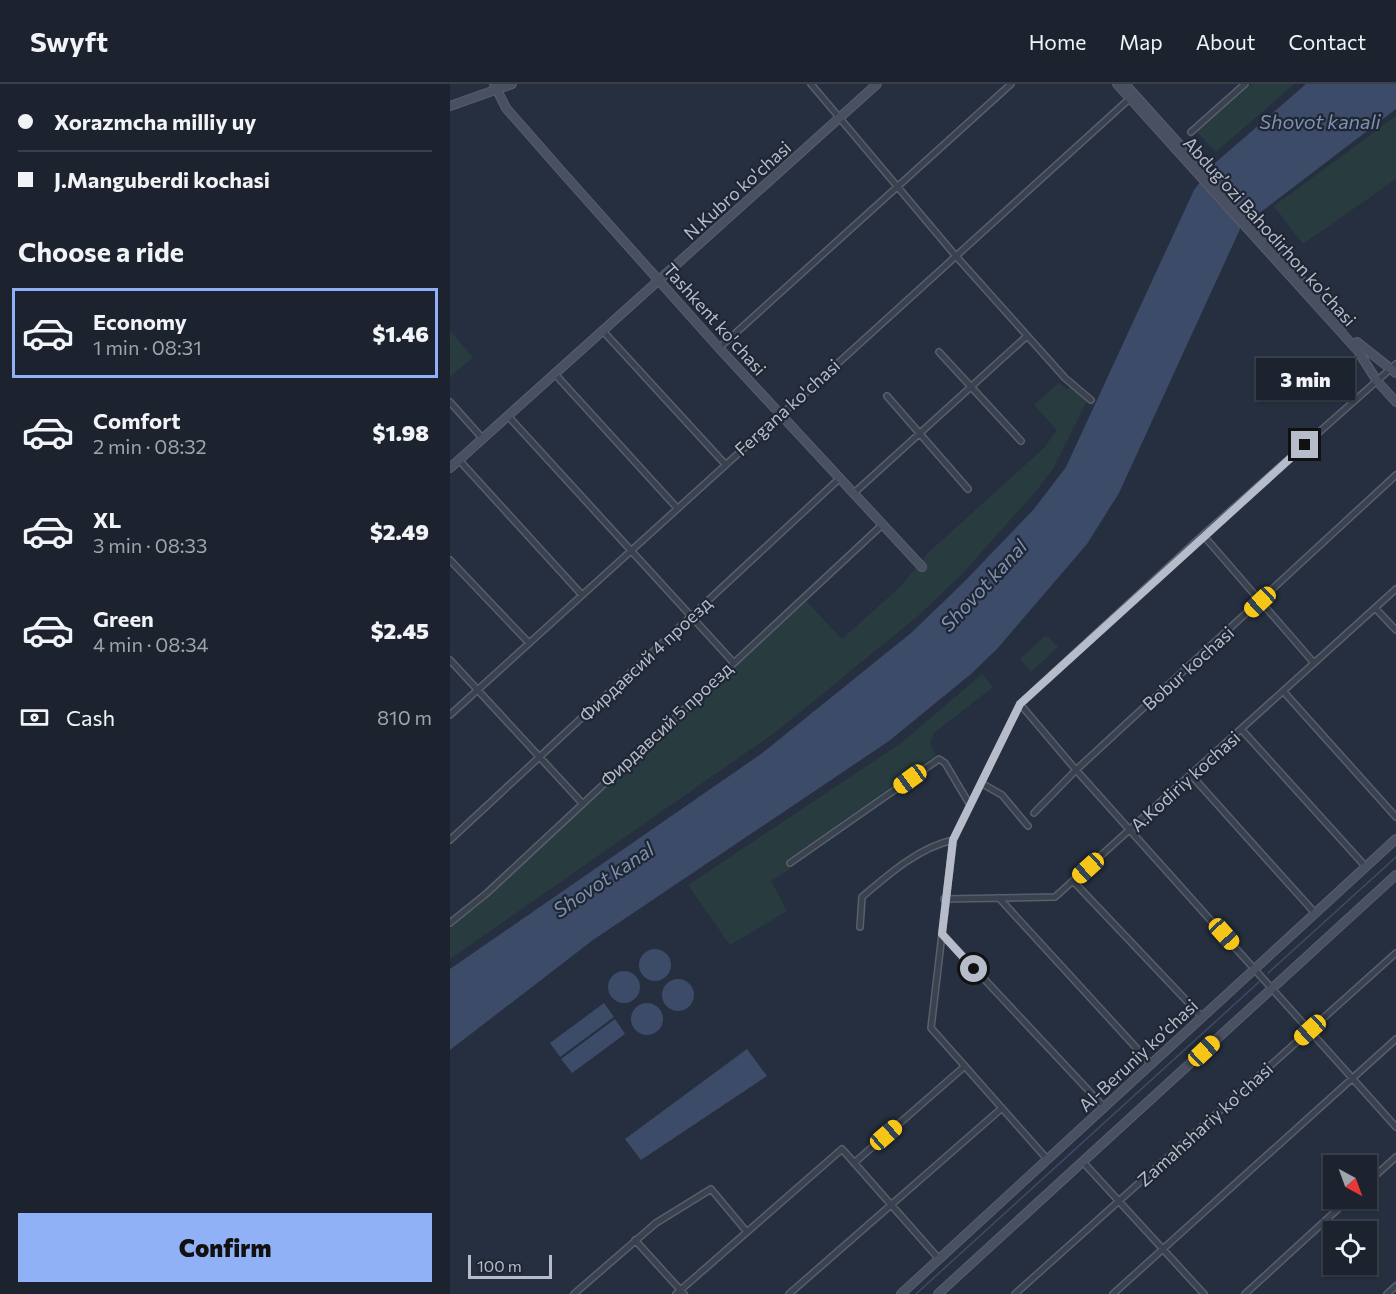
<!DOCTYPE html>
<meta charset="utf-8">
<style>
body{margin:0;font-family:Commissioner,sans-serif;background:#292f3b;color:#f1f3f6;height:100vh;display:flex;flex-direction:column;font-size:22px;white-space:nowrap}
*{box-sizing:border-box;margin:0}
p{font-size:20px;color:#a0a4aa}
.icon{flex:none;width:33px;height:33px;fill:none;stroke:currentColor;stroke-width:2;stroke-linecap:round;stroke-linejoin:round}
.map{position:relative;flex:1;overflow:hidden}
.panel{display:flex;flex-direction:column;background:#1c232f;width:450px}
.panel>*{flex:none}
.guide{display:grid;align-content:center;height:132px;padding:0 18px;background:#1c232f}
.needle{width:39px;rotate:139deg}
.tools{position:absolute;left:873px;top:1071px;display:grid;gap:12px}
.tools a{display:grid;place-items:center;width:54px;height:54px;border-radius:0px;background:#1c232f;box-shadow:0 2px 4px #0004,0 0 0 2px #3a404b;font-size:30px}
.scale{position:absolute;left:18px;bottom:15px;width:84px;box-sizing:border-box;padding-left:6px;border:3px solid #b6bcc9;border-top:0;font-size:16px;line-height:21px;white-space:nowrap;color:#b6bcc9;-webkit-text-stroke:4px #1f2634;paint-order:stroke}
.end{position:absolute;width:27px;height:27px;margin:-14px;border:8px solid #b6bcc9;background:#111;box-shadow:0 0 0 3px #111}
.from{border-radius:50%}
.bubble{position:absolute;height:42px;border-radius:0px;background:#1c232f;box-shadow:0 2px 4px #0004,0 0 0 2px #3a404b;font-size:20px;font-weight:800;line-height:42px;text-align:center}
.car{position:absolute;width:18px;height:36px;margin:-18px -9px;border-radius:8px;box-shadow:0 0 4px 2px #0007;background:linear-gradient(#f5c518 24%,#345 0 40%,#f5c518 0 76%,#345 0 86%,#f5c518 0)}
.guide b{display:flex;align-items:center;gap:21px;height:57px;font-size:22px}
.guide b+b{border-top:2px solid #3a404b}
.guide i{width:15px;height:15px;background:#f1f3f6}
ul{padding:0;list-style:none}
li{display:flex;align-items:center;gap:18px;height:90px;margin:0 12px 9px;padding:0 6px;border:3px solid transparent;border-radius:0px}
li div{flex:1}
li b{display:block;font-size:22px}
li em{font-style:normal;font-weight:800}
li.current{border-color:#90b1f5}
li>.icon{width:54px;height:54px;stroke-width:1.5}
h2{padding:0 18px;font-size:27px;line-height:72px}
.pay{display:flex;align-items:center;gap:15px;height:66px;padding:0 18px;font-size:22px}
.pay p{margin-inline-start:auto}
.action{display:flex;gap:12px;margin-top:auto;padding:12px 18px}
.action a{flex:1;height:69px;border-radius:0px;background:#90b1f5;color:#111;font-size:24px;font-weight:800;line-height:69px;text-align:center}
header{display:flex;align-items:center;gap:36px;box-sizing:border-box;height:84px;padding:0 30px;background:#1c232f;border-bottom:2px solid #3a404b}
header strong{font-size:28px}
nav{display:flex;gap:33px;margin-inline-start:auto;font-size:21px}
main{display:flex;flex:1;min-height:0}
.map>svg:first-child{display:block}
</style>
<header>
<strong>Swyft</strong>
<nav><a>Home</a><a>Map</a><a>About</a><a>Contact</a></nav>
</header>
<main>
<section class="panel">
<div class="guide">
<b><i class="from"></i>Xorazmcha milliy uy</b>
<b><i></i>J.Manguberdi kochasi</b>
</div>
<h2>Choose a ride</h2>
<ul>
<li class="current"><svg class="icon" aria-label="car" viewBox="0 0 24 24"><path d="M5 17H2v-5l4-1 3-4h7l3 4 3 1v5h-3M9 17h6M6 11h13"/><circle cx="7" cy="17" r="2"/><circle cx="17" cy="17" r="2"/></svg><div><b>Economy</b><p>1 min · 08:31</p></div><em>$1.46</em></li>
<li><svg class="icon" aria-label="car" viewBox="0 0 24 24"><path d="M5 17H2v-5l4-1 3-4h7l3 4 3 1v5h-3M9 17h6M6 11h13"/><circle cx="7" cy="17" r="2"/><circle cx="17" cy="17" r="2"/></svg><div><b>Comfort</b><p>2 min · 08:32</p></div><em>$1.98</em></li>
<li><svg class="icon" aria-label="car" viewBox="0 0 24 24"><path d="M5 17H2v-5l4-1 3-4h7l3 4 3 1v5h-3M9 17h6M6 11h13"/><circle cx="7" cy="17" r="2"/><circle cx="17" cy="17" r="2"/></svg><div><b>XL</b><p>3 min · 08:33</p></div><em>$2.49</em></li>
<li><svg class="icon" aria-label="car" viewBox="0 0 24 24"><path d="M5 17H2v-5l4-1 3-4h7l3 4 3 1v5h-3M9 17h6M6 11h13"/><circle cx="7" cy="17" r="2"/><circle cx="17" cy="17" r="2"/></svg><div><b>Green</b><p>4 min · 08:34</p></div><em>$2.45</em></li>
</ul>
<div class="pay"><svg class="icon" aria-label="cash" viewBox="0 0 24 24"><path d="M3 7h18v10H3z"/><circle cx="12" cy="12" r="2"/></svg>Cash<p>810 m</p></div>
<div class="action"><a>Confirm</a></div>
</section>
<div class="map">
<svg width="946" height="1210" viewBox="0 0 946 1210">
<rect width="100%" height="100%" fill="#262f3f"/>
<path fill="#283c40" d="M802 0H844L766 68 747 48Z
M946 32V95L853 160 824 122Z
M0 247 23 273 0 293Z
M609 299 617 305 621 303 637 317 604 383 587 406 511 491 469 531 327 647 0 875V842L32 816 356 517 392 555 450 503 479 468 594 364 607 346 584 321Z
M596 551 608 563 581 588 570 575Z
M532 590 543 603 483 650 480 660 486 671 335 777 340 785 321 797 337 827 280 861 238 801 451 659Z"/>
<path fill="#3c4b67" d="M856 0H946V25L791 143 669 409 637 460 547 565 521 590 439 657 143 856 0 966V885L311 670 461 549 513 499 584 425 616 383 744 106 764 80Z
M189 881a16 16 0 1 1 32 0a16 16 0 1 1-32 0Z
M158 903a16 16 0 1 1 32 0a16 16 0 1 1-32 0Z
M212 911a16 16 0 1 1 32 0a16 16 0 1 1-32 0Z
M154 919 164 933 110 973 100 959Z
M181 935a16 16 0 1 1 32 0a16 16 0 1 1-32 0Z
M165 935 175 950 122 989 111 975Z
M297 965 317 992 191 1076 175 1055Z"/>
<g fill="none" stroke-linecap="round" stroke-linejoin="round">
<path stroke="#3c4b67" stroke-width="1.5" d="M818 889 946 773
M466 1210 809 898"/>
<defs>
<path id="street" d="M361 0 505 171 615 294 641 316
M741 48 795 0
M152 246 275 380
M269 264 561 0
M489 268 571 357
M104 289 227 424
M437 312 518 405
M0 318 33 355
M58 332 283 578
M9 376 132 511
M404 409 577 252
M753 451 864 579
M0 476 79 559
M925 524 946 546
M0 576 132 719
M833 607 946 733
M570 620 626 686 946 1043
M0 631 677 17
M791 645 916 783
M741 691 865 829
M531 699 552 711 578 742
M584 729 626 686 946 391
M0 756 390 394
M340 779 489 675 495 679 520 721
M623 797 752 933
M549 814 701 980
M494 815 605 813 946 505
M0 839 37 809 432 441
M410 843 412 813C439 790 468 764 503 756
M492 850 654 1023
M597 1075 481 944 503 756 570 620 753 451 946 280
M633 1078 754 1210
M404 1079 515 982
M916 1100 946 1073
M185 1156 234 1210
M124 1210 206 1139 261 1105 297 1148
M226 1210 392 1065 489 1175
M339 1210 552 1024
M565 1210 946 869
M663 1210 946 955
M795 1210 900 1114
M937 1210 946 1202"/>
<path id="secondary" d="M44 0 56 24 113 89 269 264 472 483
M667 0 908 267 927 297 946 318
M675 0 893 242
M0 22 62 0
M907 258 946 289
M0 384 427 0
M451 1210 946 755
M488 1210 946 791"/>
</defs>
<use href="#street" stroke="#585f6c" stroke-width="8"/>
<use href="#secondary" stroke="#585f6c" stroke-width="10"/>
<use href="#street" stroke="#3a414f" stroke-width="5"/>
<use href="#secondary" stroke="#485062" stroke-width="8"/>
</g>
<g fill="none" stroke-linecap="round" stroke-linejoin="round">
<path stroke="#b6bcc9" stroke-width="8" d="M524 885 492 850 503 756 570 620 855 361"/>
</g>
<g text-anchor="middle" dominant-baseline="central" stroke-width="4.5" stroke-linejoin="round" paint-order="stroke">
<g font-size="18" fill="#b6bcc9" stroke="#1f2634">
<text transform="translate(287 106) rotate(-42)">N.Kubro ko'chasi</text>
<text transform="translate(820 147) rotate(48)">Abdug’ozi Bahodirhon ko’chasi</text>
<text transform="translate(265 235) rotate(48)">Tashkent ko'chasi</text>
<text transform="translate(337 323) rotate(-42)">Fergana ko'chasi</text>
<text transform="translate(195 575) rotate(-43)">Фирдавсий 4 проезд</text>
<text transform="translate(738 584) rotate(-42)">Bobur kochasi</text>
<text transform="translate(216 640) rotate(-43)">Фирдавсий 5 проезд</text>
<text transform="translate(735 697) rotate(-42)">A.Kodiriy kochasi</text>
<text transform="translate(688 971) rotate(-43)">Al-Beruniy ko’chasi</text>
<text transform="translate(755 1040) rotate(-42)">Zamahshariy ko'chasi</text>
</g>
<g font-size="20" font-style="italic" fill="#7e91b0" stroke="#1f2634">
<text x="870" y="37">Shovot kanali</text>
<text transform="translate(533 501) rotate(-47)">Shovot kanal</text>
<text transform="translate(153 795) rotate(-34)">Shovot kanal</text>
</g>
</g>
</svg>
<div class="tools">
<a><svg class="needle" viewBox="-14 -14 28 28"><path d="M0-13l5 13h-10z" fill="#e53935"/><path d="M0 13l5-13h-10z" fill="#a0a4aa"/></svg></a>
<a><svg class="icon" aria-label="locate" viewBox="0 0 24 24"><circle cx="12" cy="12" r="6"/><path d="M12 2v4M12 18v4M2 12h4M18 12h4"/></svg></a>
</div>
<div class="scale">100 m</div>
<i class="end from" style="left:524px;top:885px"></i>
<i class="end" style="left:855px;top:361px"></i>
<div class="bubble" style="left:806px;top:274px;width:99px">3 min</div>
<i class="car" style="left:810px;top:518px;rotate:227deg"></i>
<i class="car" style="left:460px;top:695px;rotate:234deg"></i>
<i class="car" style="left:638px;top:784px;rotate:228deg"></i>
<i class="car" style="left:774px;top:850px;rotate:138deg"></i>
<i class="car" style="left:860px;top:946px;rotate:228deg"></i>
<i class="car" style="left:754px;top:967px;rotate:47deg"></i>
<i class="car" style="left:436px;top:1051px;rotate:49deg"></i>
</div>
</main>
